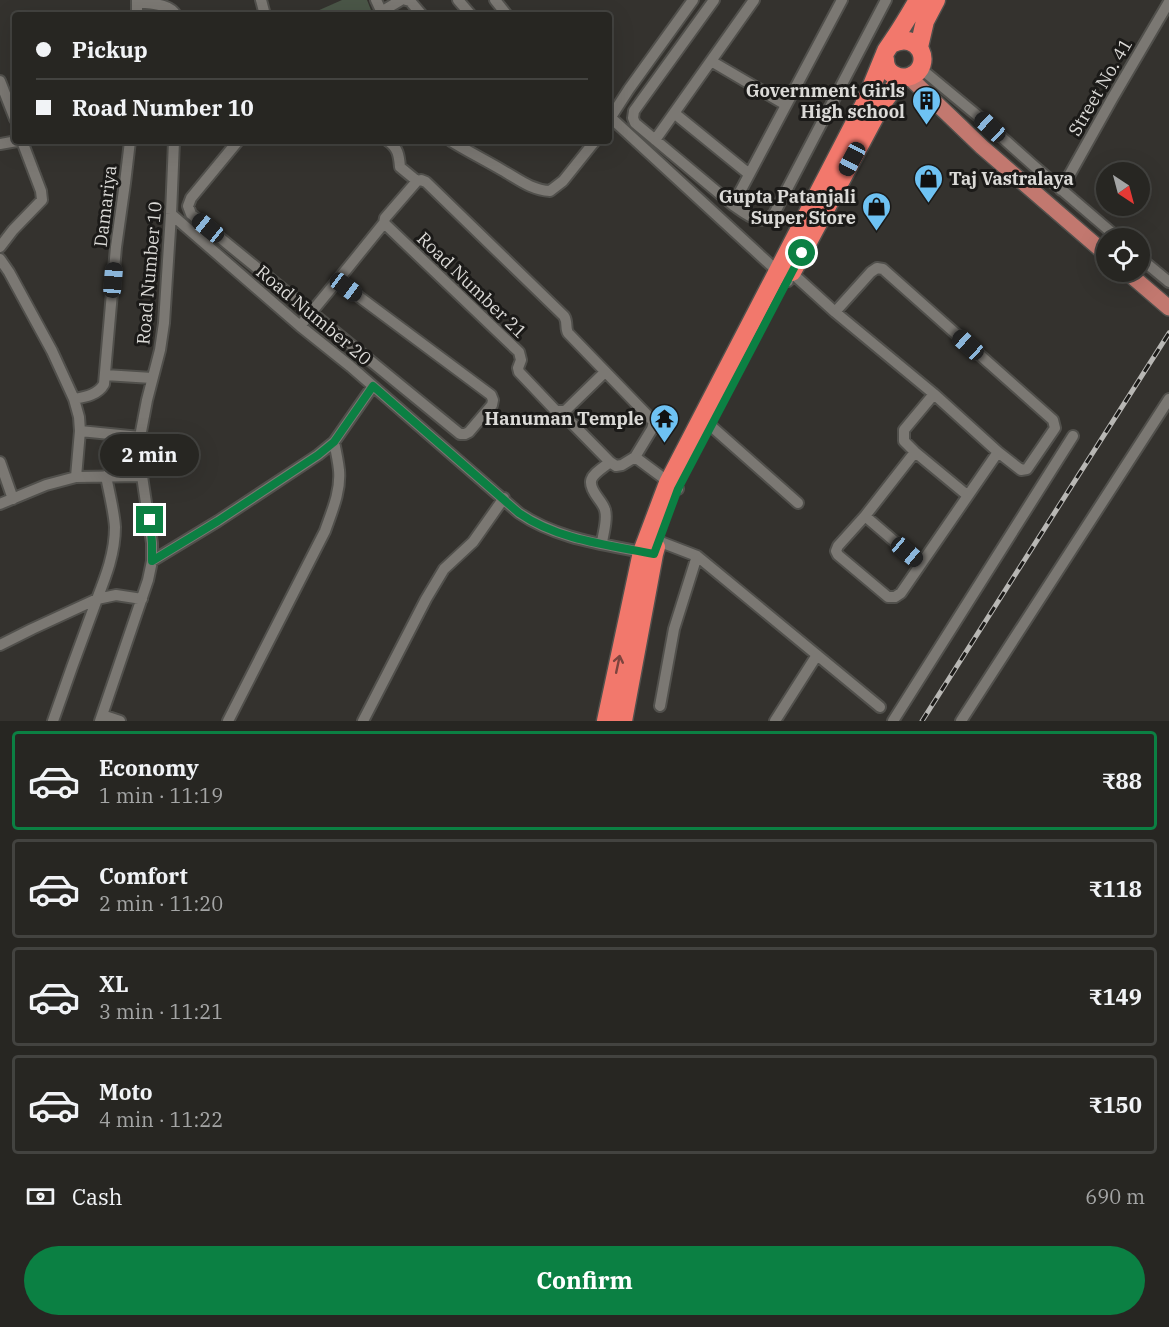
<!DOCTYPE html>
<meta charset="utf-8">
<style>
body{margin:0;font-family:"IBM Plex Serif",serif;background:#2f2e2a;color:#f1f3f6;height:100vh;display:flex;flex-direction:column;font-size:22px;white-space:nowrap}
*{box-sizing:border-box;margin:0}
p{font-size:20px;color:#a4a5a5}
.icon{flex:none;width:33px;height:33px;fill:none;stroke:currentColor;stroke-width:2;stroke-linecap:round;stroke-linejoin:round}
.map{position:relative;height:721px;overflow:hidden}
.side{display:flex;flex-direction:column;background:#272622;flex:1}
.side>*{flex:none}
.hud{position:absolute;left:12px;top:12px;width:600px;height:132px;border-radius:6px;box-shadow:0 6px 24px #0002,0 0 0 2px #434340;display:grid;align-content:center;height:132px;padding:0 24px;background:#272622}
.needle{width:39px;rotate:144deg}
.controls{position:absolute;left:1096px;top:162px;display:grid;gap:12px}
.controls a{display:grid;place-items:center;width:54px;height:54px;border-radius:50%;background:#272622;box-shadow:0 6px 24px #0002,0 0 0 2px #434340;font-size:30px}
.end{position:absolute;width:27px;height:27px;margin:-14px;border:8px solid #0b8043;background:#fff;box-shadow:0 0 0 3px #fff}
.from{border-radius:50%}
.bubble{position:absolute;height:42px;border-radius:21px;background:#272622;box-shadow:0 6px 24px #0002,0 0 0 2px #434340;font-size:20px;font-weight:700;line-height:42px;text-align:center}
.car{position:absolute;width:18px;height:36px;margin:-18px -9px;border-radius:8px;box-shadow:0 0 4px 2px #0007;background:linear-gradient(#222 24%,#8ab4d8 0 40%,#222 0 76%,#8ab4d8 0 86%,#222 0)}
.hud b{display:flex;align-items:center;gap:21px;height:57px;font-size:22px}
.hud b+b{border-top:2px solid #434340}
.hud i{width:15px;height:15px;background:#f1f3f6}
ul{padding:10px 0 0;list-style:none}
li{display:flex;align-items:center;gap:18px;height:99px;margin:0 12px 9px;padding:0 12px;border:3px solid #434340;border-radius:6px}
li div{flex:1}
li b{display:block;font-size:22px}
li em{font-style:normal;font-weight:700}
li.selected{border-color:#0b8043}
li>.icon{width:54px;height:54px;stroke-width:1.5}
.pay{display:flex;align-items:center;gap:15px;height:66px;padding:0 24px;font-size:22px}
.pay p{margin-inline-start:auto}
.cta{display:flex;gap:12px;margin-top:auto;padding:12px 24px}
.cta a{flex:1;height:69px;border-radius:36px;background:#0b8043;color:#fff;font-size:24px;font-weight:700;line-height:69px;text-align:center}
.map>svg:first-child{display:block}
</style>
<div class="map">
<svg width="1169" height="721" viewBox="0 0 1169 721">
<rect width="100%" height="100%" fill="#34322e"/>
<path fill="#4a5647" d="M342 0H367L373 15H308Z"/>
<g fill="none" stroke-linecap="round" stroke-linejoin="round">
<defs>
<path id="street" d="M261 0 265 15
M376 0 383 15
M406 0 410 1 422 15
M458 0 471 15
M495 0 507 15
M714 0 634 111 633 118 635 123 733 205C745 213 761 228 774 214L886 0
M137 2C150 4 169 3 176 15
M381 12 401 0
M137 15V0
M711 61 786 105
M920 68 978 116 1034 166 1118 238
M0 81 15 119
M674 113 749 174
M609 116 788 281
M609 120 629 89 693 0
M655 140 754 0
M238 141 191 198 188 206 191 214 460 434H465L469 432 492 405 493 400 491 395 346 287 342 281V275L384 223
M388 141C398 148 399 155 400 167L417 181
M451 141C467 151 485 160 502 170 518 179 531 190 550 191L563 181 595 141
M0 144 17 141
M1061 190 1112 99 1169 2
M733 205 842 0
M171 214 300 326 350 366 519 513C557 539 603 544 647 553
M0 247 13 230 42 200 41 191 22 141
M1140 258 1169 282
M0 259 9 272 52 351 74 399 79 417 80 431 76 477
M792 273 835 312 934 394 998 452 1021 470 1027 469 1055 428 1053 420 883 269 877 268 871 272 835 312
M300 326 342 275
M605 372 565 411H556L519 372 518 368 521 360 519 352 384 223 385 218 417 181 421 180 426 182 564 316C568 322 565 328 568 333L654 422 652 429 635 457 678 489
M105 375 152 378
M934 394 904 430V441L915 452 967 495
M74 399C85 397 98 395 104 384L116 247 125 183 130 141
M561 412 610 462 616 466 622 465 635 457
M711 426 798 503
M80 431 140 437
M915 452 865 516 838 546 836 551 838 555 888 597H895L901 593 998 452
M0 462 13 499
M0 504 46 485 76 477 142 476
M865 516 921 564
M658 541 697 556 880 707
M602 543C603 533 608 520 605 510 604 506 601 502 598 498 583 478 594 475 610 462
M152 561 218 521 318 455 334 442 373 386
M0 645 32 629 97 599C106 576 115 553 115 527 114 511 109 492 106 476
M660 706 674 629 697 556
M102 715 120 721
M53 721 72 667 97 599 116 595 142 599
M100 721 148 580 152 561V543L142 476 140 437 147 400 160 350 164 323 171 214 174 141
M228 721 325 531C332 511 341 491 339 470 338 461 336 451 334 442
M363 721 426 599 444 569 473 542 504 498
M775 721 817 655
M893 721 1073 436
M961 721 1169 399"/>
<path id="primary" d="M909 77 982 147 1107 255
M1127 272 1169 308"/>
<path id="highway" d="M891 44C920 29 934 66 911 76 906 78 899 78 894 75 888 72 885 66 885 60 884 56 884 55 886 51 889 46 893 41 896 36 904 24 911 12 918 0
M919 47 925 21 936 0
M792 272 881 105 901 78
M606 721 642 552 668 483 864 105 884 56
M623 721 654 554 656 547"/>
</defs>
<use href="#street" stroke="#51504c" stroke-width="14"/>
<use href="#primary" stroke="#51504c" stroke-width="18"/>
<use href="#highway" stroke="#51504c" stroke-width="21"/>
<use href="#street" stroke="#7b7873" stroke-width="10"/>
<use href="#primary" stroke="#c2786f" stroke-width="15"/>
<use href="#highway" stroke="#f2786c" stroke-width="18"/>
<defs>
<path id="rail" d="M922 721 1169 333"/>
</defs>
<use href="#rail" stroke="#b8b7b4" stroke-width="5"/>
<use href="#rail" stroke="#1b1a18" stroke-width="3" stroke-dasharray="9" stroke-linecap="butt"/>
</g>
<defs><path id="oneway-shaft" d="M-6 0H5M1.5-3L5.5 0L1.5 3" fill="none" stroke-width="1.6" stroke-linecap="round" stroke-linejoin="round" transform="scale(1.5)"/></defs>
<use stroke="#7c443e" href="#oneway-shaft" transform="translate(618 664) rotate(-78)"/>
<g fill="none" stroke-linecap="round" stroke-linejoin="round">
<path stroke="#0b8043" stroke-width="8" d="M150 520 152 543V561L218 521 318 455 334 442 373 386 519 513C558 540 608 545 654 554L678 489 802 253"/>
</g>
<defs>
<symbol id="building-pin" viewBox="-11 -11 22 30"><path d="M0 17L-7.5 6A9.5 9.5 0 1 1 7.5 6Z" fill="#6ec2f3" stroke="#1b1a18"/><path d="M-4-6H4V6H1V3H-1V6H-4ZM-2.5-4.3h1.7v1.8h-1.7ZM.8-4.3h1.7v1.8H.8ZM-2.5-1h1.7V.8h-1.7ZM.8-1h1.7V.8H.8Z" fill="#111"/></symbol>
<symbol id="shop-pin" viewBox="-11 -11 22 30"><path d="M0 17L-7.5 6A9.5 9.5 0 1 1 7.5 6Z" fill="#6ec2f3" stroke="#1b1a18"/><path d="M-5-2.5h2.3a2.7 3.5 0 0 1 5.4 0H5L5.5 6h-11ZM-1.5-2.5h3a1.5 2.3 0 0 0-3 0Z" fill="#111"/></symbol>
<symbol id="temple-pin" viewBox="-11 -11 22 30"><path d="M0 17L-7.5 6A9.5 9.5 0 1 1 7.5 6Z" fill="#6ec2f3" stroke="#1b1a18"/><path d="M0-6L5-2H3V0L6.5 2.5H4V6H1.5V3h-3V6H-4V2.5H-6.5L-3 0V-2H-5Z" fill="#111"/></symbol>
</defs>
<g fill-rule="evenodd">
<use href="#building-pin" x="910" y="84" width="33" height="45"/>
<use href="#shop-pin" x="912" y="162" width="33" height="45"/>
<use href="#shop-pin" x="860" y="190" width="33" height="45"/>
<use href="#temple-pin" x="648" y="402" width="33" height="45"/>
</g>
<g text-anchor="middle" dominant-baseline="central" stroke-width="6" stroke-linejoin="round" paint-order="stroke">
<g font-size="18" fill="#dbdad7" stroke="#1b1a18">
<text transform="translate(1100 87) rotate(-60)">Street No. 41</text>
<text transform="translate(105 206) rotate(-83)">Damariya</text>
<text transform="translate(149 273) rotate(-85)">Road Number 10</text>
<text transform="translate(472 285) rotate(44)">Road Number 21</text>
<text transform="translate(314 315) rotate(40)">Road Number 20</text>
</g>
<g font-size="18" font-weight="bold" fill="#dbdad7" stroke="#1b1a18" text-anchor="end">
<text x="905" y="90">Government Girls<tspan x="905" dy="21">High school</tspan></text>
<text x="949" y="178" text-anchor="start">Taj Vastralaya</text>
<text x="856" y="196">Gupta Patanjali<tspan x="856" dy="21">Super Store</tspan></text>
<text x="644" y="418">Hanuman Temple</text>
</g>
</g>
</svg>
<div class="controls">
<a><svg class="needle" viewBox="-14 -14 28 28"><path d="M0-13l5 13h-10z" fill="#e53935"/><path d="M0 13l5-13h-10z" fill="#a4a5a5"/></svg></a>
<a><svg class="icon" aria-label="locate" viewBox="0 0 24 24"><circle cx="12" cy="12" r="6"/><path d="M12 2v4M12 18v4M2 12h4M18 12h4"/></svg></a>
</div>
<i class="end from" style="left:802px;top:253px"></i>
<i class="end" style="left:150px;top:520px"></i>
<div class="bubble" style="left:100px;top:434px;width:99px">2 min</div>
<i class="car" style="left:990px;top:127px;rotate:313deg"></i>
<i class="car" style="left:852px;top:159px;rotate:208deg"></i>
<i class="car" style="left:208px;top:228px;rotate:309deg"></i>
<i class="car" style="left:113px;top:280px;rotate:5deg"></i>
<i class="car" style="left:346px;top:287px;rotate:127deg"></i>
<i class="car" style="left:968px;top:345px;rotate:312deg"></i>
<i class="car" style="left:907px;top:552px;rotate:130deg"></i>
<div class="hud">
<b><i class="from"></i>Pickup</b>
<b><i></i>Road Number 10</b>
</div>
</div>
<section class="side">
<ul>
<li class="selected"><svg class="icon" aria-label="car" viewBox="0 0 24 24"><path d="M5 17H2v-5l4-1 3-4h7l3 4 3 1v5h-3M9 17h6M6 11h13"/><circle cx="7" cy="17" r="2"/><circle cx="17" cy="17" r="2"/></svg><div><b>Economy</b><p>1 min · 11:19</p></div><em>₹88</em></li>
<li><svg class="icon" aria-label="car" viewBox="0 0 24 24"><path d="M5 17H2v-5l4-1 3-4h7l3 4 3 1v5h-3M9 17h6M6 11h13"/><circle cx="7" cy="17" r="2"/><circle cx="17" cy="17" r="2"/></svg><div><b>Comfort</b><p>2 min · 11:20</p></div><em>₹118</em></li>
<li><svg class="icon" aria-label="car" viewBox="0 0 24 24"><path d="M5 17H2v-5l4-1 3-4h7l3 4 3 1v5h-3M9 17h6M6 11h13"/><circle cx="7" cy="17" r="2"/><circle cx="17" cy="17" r="2"/></svg><div><b>XL</b><p>3 min · 11:21</p></div><em>₹149</em></li>
<li><svg class="icon" aria-label="car" viewBox="0 0 24 24"><path d="M5 17H2v-5l4-1 3-4h7l3 4 3 1v5h-3M9 17h6M6 11h13"/><circle cx="7" cy="17" r="2"/><circle cx="17" cy="17" r="2"/></svg><div><b>Moto</b><p>4 min · 11:22</p></div><em>₹150</em></li>
</ul>
<div class="pay"><svg class="icon" aria-label="cash" viewBox="0 0 24 24"><path d="M3 7h18v10H3z"/><circle cx="12" cy="12" r="2"/></svg>Cash<p>690 m</p></div>
<div class="cta"><a>Confirm</a></div>
</section>
